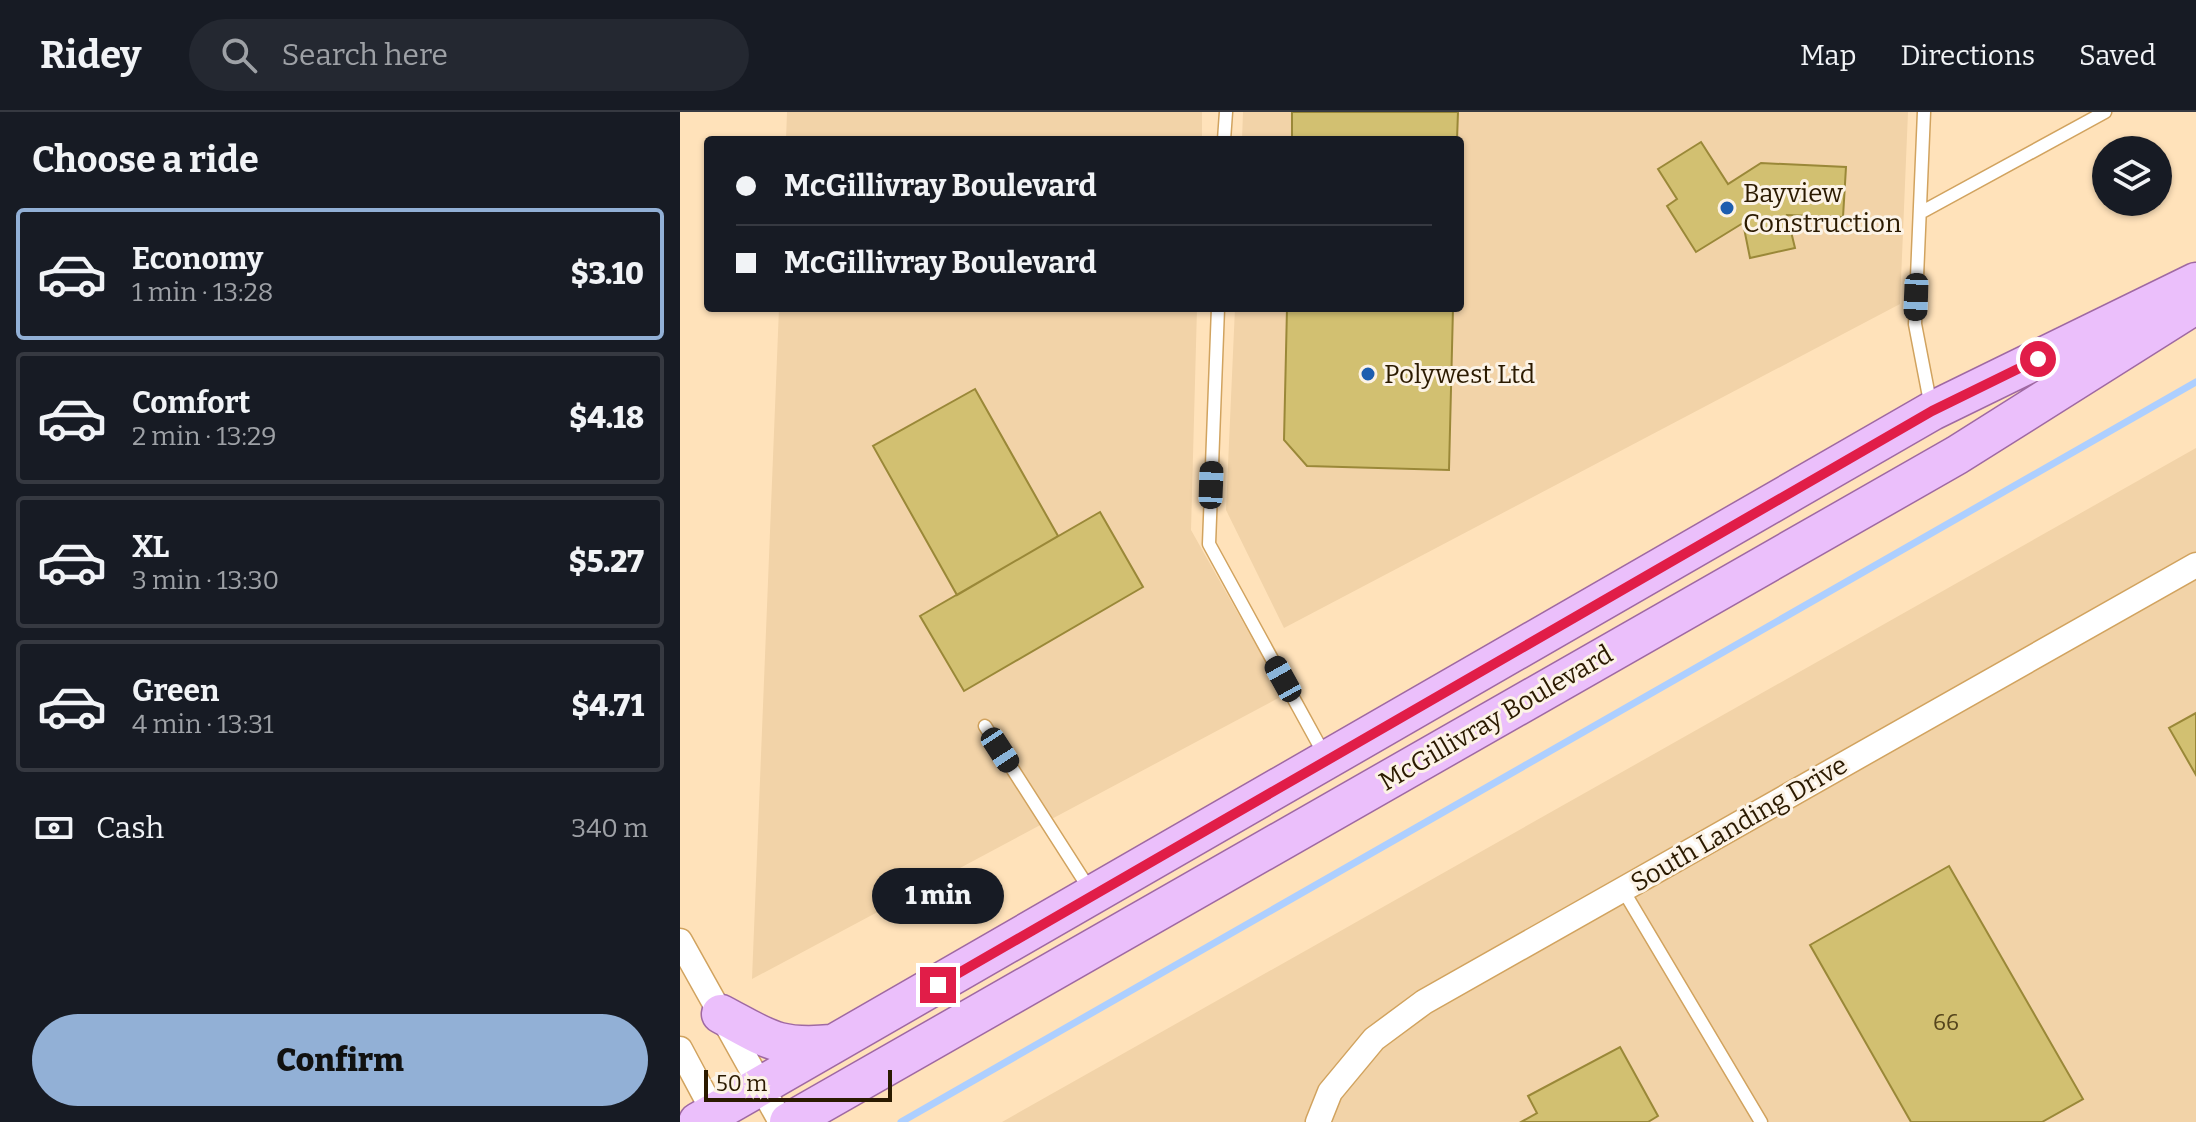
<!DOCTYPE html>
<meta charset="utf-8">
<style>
body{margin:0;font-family:Bitter,serif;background:#242831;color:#f1f3f6;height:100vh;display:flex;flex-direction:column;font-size:30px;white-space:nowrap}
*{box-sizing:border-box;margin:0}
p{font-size:26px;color:#9ea1a6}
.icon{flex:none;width:44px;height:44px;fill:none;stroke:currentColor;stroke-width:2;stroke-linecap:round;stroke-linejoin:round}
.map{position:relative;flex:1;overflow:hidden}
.panel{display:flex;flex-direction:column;background:#171b24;width:680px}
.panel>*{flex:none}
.top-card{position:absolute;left:24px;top:24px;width:760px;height:176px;border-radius:8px;box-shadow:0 2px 6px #0004;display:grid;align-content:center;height:176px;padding:0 32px;background:#171b24}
.tools{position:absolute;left:1412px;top:24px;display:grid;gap:16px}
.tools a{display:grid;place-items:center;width:80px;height:80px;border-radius:50%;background:#171b24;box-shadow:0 2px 6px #0004;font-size:40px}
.scale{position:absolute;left:24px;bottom:20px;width:188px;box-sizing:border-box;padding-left:8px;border:4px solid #2b1a00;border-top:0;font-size:22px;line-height:28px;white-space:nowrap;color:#2b1a00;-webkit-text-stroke:6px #fcf3e6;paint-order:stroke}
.end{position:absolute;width:36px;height:36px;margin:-18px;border:10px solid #e11d48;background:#fff;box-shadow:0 0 0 4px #fff}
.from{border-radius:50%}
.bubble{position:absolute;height:56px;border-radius:28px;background:#171b24;box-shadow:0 2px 6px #0004;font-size:26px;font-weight:800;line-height:56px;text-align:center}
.car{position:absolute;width:24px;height:48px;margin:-24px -12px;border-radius:10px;box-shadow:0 0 6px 2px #0007;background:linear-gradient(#222 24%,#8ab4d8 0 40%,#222 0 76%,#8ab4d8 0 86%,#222 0)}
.top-card b{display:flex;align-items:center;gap:28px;height:76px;font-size:30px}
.top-card b+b{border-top:2px solid #363941}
.top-card i{width:20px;height:20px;background:#f1f3f6}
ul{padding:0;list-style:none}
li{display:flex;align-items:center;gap:24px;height:132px;margin:0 16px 12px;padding:0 16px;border:4px solid #363941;border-radius:8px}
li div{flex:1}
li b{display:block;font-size:30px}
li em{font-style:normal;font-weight:800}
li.active{border-color:#92b0d6}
li>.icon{width:72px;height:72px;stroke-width:1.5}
h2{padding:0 32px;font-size:36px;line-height:96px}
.pay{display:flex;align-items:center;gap:20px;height:88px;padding:0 32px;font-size:30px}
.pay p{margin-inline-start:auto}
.cta{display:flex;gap:16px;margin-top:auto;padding:16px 32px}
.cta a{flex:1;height:92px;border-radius:48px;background:#92b0d6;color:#111;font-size:32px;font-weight:800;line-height:92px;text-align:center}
header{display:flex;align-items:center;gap:48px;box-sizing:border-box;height:112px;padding:0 40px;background:#171b24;border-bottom:2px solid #363941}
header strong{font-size:38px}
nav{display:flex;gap:44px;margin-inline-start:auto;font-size:28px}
.search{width:560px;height:72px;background:#242831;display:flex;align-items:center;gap:20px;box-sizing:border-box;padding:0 28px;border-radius:44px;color:#9ea1a6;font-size:30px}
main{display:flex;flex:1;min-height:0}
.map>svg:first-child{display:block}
</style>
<header>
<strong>Ridey</strong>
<div class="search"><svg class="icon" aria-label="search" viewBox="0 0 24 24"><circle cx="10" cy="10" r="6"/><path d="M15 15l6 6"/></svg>Search here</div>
<nav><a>Map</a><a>Directions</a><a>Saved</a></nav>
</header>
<main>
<section class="panel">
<h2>Choose a ride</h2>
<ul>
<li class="active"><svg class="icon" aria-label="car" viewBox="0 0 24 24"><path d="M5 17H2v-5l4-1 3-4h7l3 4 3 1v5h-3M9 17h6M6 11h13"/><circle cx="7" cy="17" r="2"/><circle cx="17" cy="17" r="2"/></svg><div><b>Economy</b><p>1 min · 13:28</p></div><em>$3.10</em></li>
<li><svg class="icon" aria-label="car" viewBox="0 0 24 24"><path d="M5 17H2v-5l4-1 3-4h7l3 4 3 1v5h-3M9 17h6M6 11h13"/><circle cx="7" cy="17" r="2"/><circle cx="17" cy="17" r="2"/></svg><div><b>Comfort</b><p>2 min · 13:29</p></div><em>$4.18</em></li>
<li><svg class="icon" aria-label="car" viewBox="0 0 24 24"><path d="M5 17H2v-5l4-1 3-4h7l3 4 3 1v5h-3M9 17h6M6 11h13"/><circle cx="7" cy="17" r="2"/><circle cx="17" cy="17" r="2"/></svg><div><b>XL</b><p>3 min · 13:30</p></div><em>$5.27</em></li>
<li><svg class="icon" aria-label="car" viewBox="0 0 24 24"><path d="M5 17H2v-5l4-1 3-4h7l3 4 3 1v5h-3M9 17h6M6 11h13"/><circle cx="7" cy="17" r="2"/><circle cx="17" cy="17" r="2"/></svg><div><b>Green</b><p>4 min · 13:31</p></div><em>$4.71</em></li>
</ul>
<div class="pay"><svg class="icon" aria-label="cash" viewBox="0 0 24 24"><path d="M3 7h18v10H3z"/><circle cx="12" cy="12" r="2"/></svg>Cash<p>340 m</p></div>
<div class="cta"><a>Confirm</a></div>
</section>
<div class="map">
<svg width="1516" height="1010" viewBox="0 0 1516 1010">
<rect width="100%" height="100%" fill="#ffe2ba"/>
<path fill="#f2d3a8" d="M107 0H522V28H106Z
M563 0H1228L1220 192 604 516 546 398 555 196H780V28H562Z
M99 196H517L511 418 604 583 72 867Z
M1516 336V1010H322Z"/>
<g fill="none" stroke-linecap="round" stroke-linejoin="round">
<path stroke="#adcfff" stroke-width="7" d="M221 1010 1516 270"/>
</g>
<path fill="#d2c071" stroke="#9a8838" stroke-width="2" d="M612 0H778L777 28H612Z
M1021 30 1048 72 1081 51 1166 55 1163 105 1107 103 1115 136 1070 146 1063 111 1016 140 987 94 997 87 978 57Z
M607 196H773L769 358 627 354 604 328Z
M295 277 378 424 277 483 193 334Z
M420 400 463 475 284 579 240 504Z
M1516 601V663L1489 616Z
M1269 754 1403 987 1362 1010H1231L1130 833Z
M940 935 978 1004 968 1010H841L857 1001 848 984Z"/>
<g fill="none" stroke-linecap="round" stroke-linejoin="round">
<defs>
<path id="service" d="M1244 0 1235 212 1251 295
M544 28 546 0
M1240 101 1425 0
M538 196 529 432 644 642
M305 614 410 778
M943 778 1081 1010"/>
<path id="minor" d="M0 829 101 1010
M0 937 39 1010
M638 1010 650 980 694 927 744 890 1516 453"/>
<path id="primary" d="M41 902C88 927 97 937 152 932
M18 1010 1252 299 1516 170
M109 1010 1277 343 1510 196"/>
</defs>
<use href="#service" stroke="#d1a35f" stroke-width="15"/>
<use href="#minor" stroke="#d1a35f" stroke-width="27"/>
<use href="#primary" stroke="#9f69a2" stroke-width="41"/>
<use href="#service" stroke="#fff" stroke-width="12"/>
<use href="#minor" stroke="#fff" stroke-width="24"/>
<use href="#primary" stroke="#ebbffb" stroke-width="38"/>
</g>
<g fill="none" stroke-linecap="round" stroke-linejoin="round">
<path stroke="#e11d48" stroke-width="10" d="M258 873 1252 299 1358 247"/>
</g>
<g fill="#1d5eaf" stroke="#fcf3e6" stroke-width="3">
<circle cx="1047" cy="96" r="8"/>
<circle cx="688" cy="262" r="8"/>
</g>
<g text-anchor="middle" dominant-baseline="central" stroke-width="6" stroke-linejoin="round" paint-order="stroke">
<g font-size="22" fill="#55441c">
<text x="1266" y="910">66</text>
</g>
<g font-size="26" fill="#2b1a00" stroke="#fcf3e6" text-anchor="start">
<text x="1063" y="81">Bayview<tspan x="1063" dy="30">Construction</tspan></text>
<text x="704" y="262">Polywest Ltd</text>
</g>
<g font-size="26" fill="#2b1a00" stroke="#fcf3e6">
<text transform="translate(816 606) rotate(-30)">McGillivray Boulevard</text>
<text transform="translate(1059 712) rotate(-30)">South Landing Drive</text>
</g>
</g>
</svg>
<div class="tools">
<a><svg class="icon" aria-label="layers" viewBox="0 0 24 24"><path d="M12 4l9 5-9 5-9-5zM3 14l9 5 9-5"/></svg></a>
</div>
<div class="scale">50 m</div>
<i class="end from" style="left:1358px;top:247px"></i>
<i class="end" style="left:258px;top:873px"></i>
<div class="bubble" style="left:192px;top:756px;width:132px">1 min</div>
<i class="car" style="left:1236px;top:185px;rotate:182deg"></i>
<i class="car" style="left:531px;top:373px;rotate:2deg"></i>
<i class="car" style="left:603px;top:567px;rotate:331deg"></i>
<i class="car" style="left:320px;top:638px;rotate:147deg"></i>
<div class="top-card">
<b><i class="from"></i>McGillivray Boulevard</b>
<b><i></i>McGillivray Boulevard</b>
</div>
</div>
</main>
